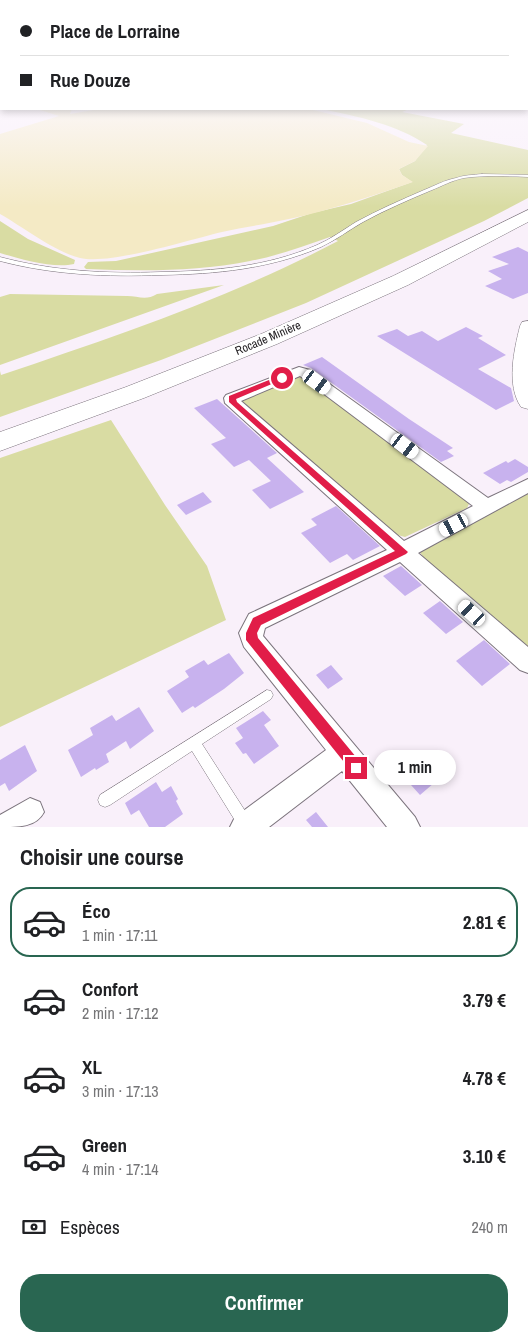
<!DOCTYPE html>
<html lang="fr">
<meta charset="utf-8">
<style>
body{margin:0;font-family:"Archivo Narrow",sans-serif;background:#f6f6f6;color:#202124;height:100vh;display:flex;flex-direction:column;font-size:19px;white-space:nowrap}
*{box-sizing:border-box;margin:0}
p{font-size:16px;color:#757577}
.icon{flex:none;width:28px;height:28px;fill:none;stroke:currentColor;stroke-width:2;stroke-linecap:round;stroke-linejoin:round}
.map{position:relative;height:827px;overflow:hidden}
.details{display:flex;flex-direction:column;background:#fff;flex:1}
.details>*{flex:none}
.banner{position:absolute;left:0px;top:0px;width:529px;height:110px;box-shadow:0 2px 8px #0003;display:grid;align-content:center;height:110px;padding:0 20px;background:#fff}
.end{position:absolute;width:22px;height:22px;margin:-11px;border:6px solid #e11d48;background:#fff;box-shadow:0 0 0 2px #fff}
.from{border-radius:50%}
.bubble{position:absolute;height:35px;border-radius:18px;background:#fff;box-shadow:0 2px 8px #0003;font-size:16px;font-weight:700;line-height:35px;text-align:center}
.car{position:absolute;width:15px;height:30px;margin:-15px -8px;border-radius:6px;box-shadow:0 0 4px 1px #0007;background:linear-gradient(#fff 24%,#345 0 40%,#fff 0 76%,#345 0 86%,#fff 0)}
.banner b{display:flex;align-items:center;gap:18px;height:48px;font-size:19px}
.banner b+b{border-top:1px solid #e0e0e0}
.banner i{width:12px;height:12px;background:#202124}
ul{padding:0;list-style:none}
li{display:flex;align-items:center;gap:15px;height:70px;margin:0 10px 8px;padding:0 10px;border:2px solid transparent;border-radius:20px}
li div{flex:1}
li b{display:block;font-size:19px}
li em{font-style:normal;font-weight:700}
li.current{border-color:#296651}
li>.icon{width:45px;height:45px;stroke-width:1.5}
h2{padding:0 20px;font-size:22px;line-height:60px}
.pay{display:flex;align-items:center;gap:12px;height:55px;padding:0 20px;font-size:19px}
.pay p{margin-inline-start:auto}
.primary-button{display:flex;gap:10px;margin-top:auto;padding:10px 20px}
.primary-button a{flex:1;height:58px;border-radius:20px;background:#296651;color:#fff;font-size:20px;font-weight:700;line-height:58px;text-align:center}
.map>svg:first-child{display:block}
</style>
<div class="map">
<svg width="528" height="827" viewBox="0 0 528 827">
<rect width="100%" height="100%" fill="#f9f0fa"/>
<path fill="#d9dca3" d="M322 109H409L402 112 464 124 451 133 528 150V198L484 221 306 303 161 360 0 417V371L1 375C116 336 232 297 338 241L330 237C304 246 277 256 250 261 196 272 141 271 86 269L84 267 88 262 116 261 273 226 312 213 351 204 412 182 402 175 399 169 415 161 427 145C396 124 359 117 322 109Z
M0 221 28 239 75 260 74 264C54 269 20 259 0 253Z
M224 285 0 365V297L10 294 127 296C138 296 146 301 157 294Z
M294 377H301L466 500 469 504 467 508 405 537 394 534 240 402 243 397Z
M111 420 165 505 207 566 226 620 0 727V458Z
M528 492V649L431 566 417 549Z"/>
<path fill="#f4eac5" d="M37 109H72L70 114 99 109H309L367 123 409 142 428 146 415 161 399 169 402 175 413 182C372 196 331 210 289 219 267 224 244 227 222 232 188 240 111 265 80 258 55 252 23 227 0 214V134L59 116Z"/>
<path fill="#c8b2ee" d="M518 247 528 252V293L513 299 485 286 502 279 488 271 509 264 492 257Z
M466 327 483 336 478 338 506 355 478 369 511 388 514 401 496 410 377 336 397 329 408 336 422 331 438 341Z
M322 357 409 419 453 448 447 451 454 456 441 462 311 368 303 365Z
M217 399 277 453 267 458 304 492 270 509 252 490 271 481 249 460 234 467 211 444 226 438 194 408Z
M515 459 528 467V472L511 482 507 480 500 484 483 473 506 461 508 463Z
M203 492 212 502 186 515 177 505Z
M336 506 380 546 353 560 347 554 330 563 301 533 317 525 311 519Z
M401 566 422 585 405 596 383 576Z
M440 601 463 622 446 634 423 613Z
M484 640 510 664 482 686 456 661Z
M229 653 244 673 224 689 195 708 193 706 182 713 167 691 189 677 185 671 204 660 208 665Z
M331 665 343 679 328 689 316 675Z
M139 707 154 731 130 749 126 741 106 754 109 762 96 770 95 768 81 777 68 750 93 735 90 728 112 715 116 721Z
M263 711 271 720 264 725 279 746 254 764 246 753 243 754 235 743 243 738 236 728Z
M25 745 37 771 9 791 5 783 0 786V760Z
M426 773 434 783 420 795 411 785Z
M156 782 162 792 171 786 178 799 176 801 183 814 165 827H149L139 810 131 815 125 803Z
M316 812 328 827H312L306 820Z"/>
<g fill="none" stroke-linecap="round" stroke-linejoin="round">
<defs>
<path id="service" d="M482 174 528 175V177C507 176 485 175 464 178 453 180 442 186 432 190 408 200 385 210 363 222 349 230 336 240 321 247 270 269 216 274 162 275 107 277 53 275 0 261V257C53 271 106 274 161 272 214 271 267 267 317 245 331 239 343 230 356 222 378 210 401 200 424 190 434 186 445 180 456 178 464 175 473 175 482 174Z
M267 690 271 691 273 695 271 699 202 744 249 817 251 822 249 827H239L192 751 110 805 105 807 100 805 98 800 100 795Z"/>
<path id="minor" d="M299 367 310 370 488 498 528 479V493L418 553 528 647V673L520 670 400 562 265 628 263 636 415 817 420 827H387L342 771 269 827H230L235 817 326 750 244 647 239 633 249 614 387 550 225 403 224 398 226 395ZM300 376 473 506 404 541 241 401Z
M30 798 40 802 44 812C36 827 20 827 0 827V815Z"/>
<path id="tertiary" d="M528 321V409L521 407C506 385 514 350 520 326L522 322Z"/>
<path id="motorway" d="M528 210V222L408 285 277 344 144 398 0 451V432L126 387 261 334 393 276Z"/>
</defs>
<use href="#service" stroke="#7c747d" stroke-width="1"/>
<use href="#minor" stroke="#7c747d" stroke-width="2"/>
<use href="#tertiary" stroke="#7c747d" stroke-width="1"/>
<use href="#motorway" stroke="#7c747d" stroke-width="1"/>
<use href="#service" fill="#fff" fill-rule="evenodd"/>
<use href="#minor" fill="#fff" fill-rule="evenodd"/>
<use href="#tertiary" fill="#fff" fill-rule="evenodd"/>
<use href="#motorway" fill="#fff" fill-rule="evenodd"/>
</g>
<linearGradient id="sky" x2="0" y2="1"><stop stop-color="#83bcec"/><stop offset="0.44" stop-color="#fcf8fd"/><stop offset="1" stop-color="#fcf8fd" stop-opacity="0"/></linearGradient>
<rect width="528" height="207" fill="url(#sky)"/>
<path fill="#e11d48" d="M279 376 286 378 236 399 237 402 408 552 406 554 261 625 257 633 258 638 361 763 363 768 361 772 356 774 352 772 246 640V633L253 618 395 551 229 402V396Z"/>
<g text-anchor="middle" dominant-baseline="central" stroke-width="4.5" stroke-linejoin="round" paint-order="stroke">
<g font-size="12" fill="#232023" stroke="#fff">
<text transform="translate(268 338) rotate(-23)">Rocade Minière</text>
</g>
</g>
</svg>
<i class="end from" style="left:282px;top:378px"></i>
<i class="end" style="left:356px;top:768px"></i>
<div class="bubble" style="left:374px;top:750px;width:82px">1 min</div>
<i class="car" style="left:317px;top:382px;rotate:126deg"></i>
<i class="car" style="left:405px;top:446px;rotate:127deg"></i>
<i class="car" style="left:454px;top:525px;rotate:243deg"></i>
<i class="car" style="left:472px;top:613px;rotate:312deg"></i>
<div class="banner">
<b><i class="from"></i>Place de Lorraine</b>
<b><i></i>Rue Douze</b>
</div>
</div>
<section class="details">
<h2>Choisir une course</h2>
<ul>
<li class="current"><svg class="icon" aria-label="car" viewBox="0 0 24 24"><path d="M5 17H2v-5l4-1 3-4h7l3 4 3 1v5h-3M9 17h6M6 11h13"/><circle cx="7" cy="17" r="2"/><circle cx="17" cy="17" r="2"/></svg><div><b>Éco</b><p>1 min · 17:11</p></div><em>2.81 €</em></li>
<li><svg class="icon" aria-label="car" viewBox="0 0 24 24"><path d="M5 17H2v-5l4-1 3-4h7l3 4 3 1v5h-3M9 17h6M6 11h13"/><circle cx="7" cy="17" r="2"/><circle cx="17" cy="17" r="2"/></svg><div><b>Confort</b><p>2 min · 17:12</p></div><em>3.79 €</em></li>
<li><svg class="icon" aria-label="car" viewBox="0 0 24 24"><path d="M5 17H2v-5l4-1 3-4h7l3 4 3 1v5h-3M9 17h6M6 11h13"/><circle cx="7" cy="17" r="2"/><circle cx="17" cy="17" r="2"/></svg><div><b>XL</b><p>3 min · 17:13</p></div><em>4.78 €</em></li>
<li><svg class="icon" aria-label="car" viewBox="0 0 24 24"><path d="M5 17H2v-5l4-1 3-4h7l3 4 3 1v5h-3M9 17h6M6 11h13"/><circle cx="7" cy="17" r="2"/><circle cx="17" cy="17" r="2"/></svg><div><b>Green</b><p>4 min · 17:14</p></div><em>3.10 €</em></li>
</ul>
<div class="pay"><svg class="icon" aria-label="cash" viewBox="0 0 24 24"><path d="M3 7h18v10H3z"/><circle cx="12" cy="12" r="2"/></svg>Espèces<p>240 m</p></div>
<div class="primary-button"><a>Confirmer</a></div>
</section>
